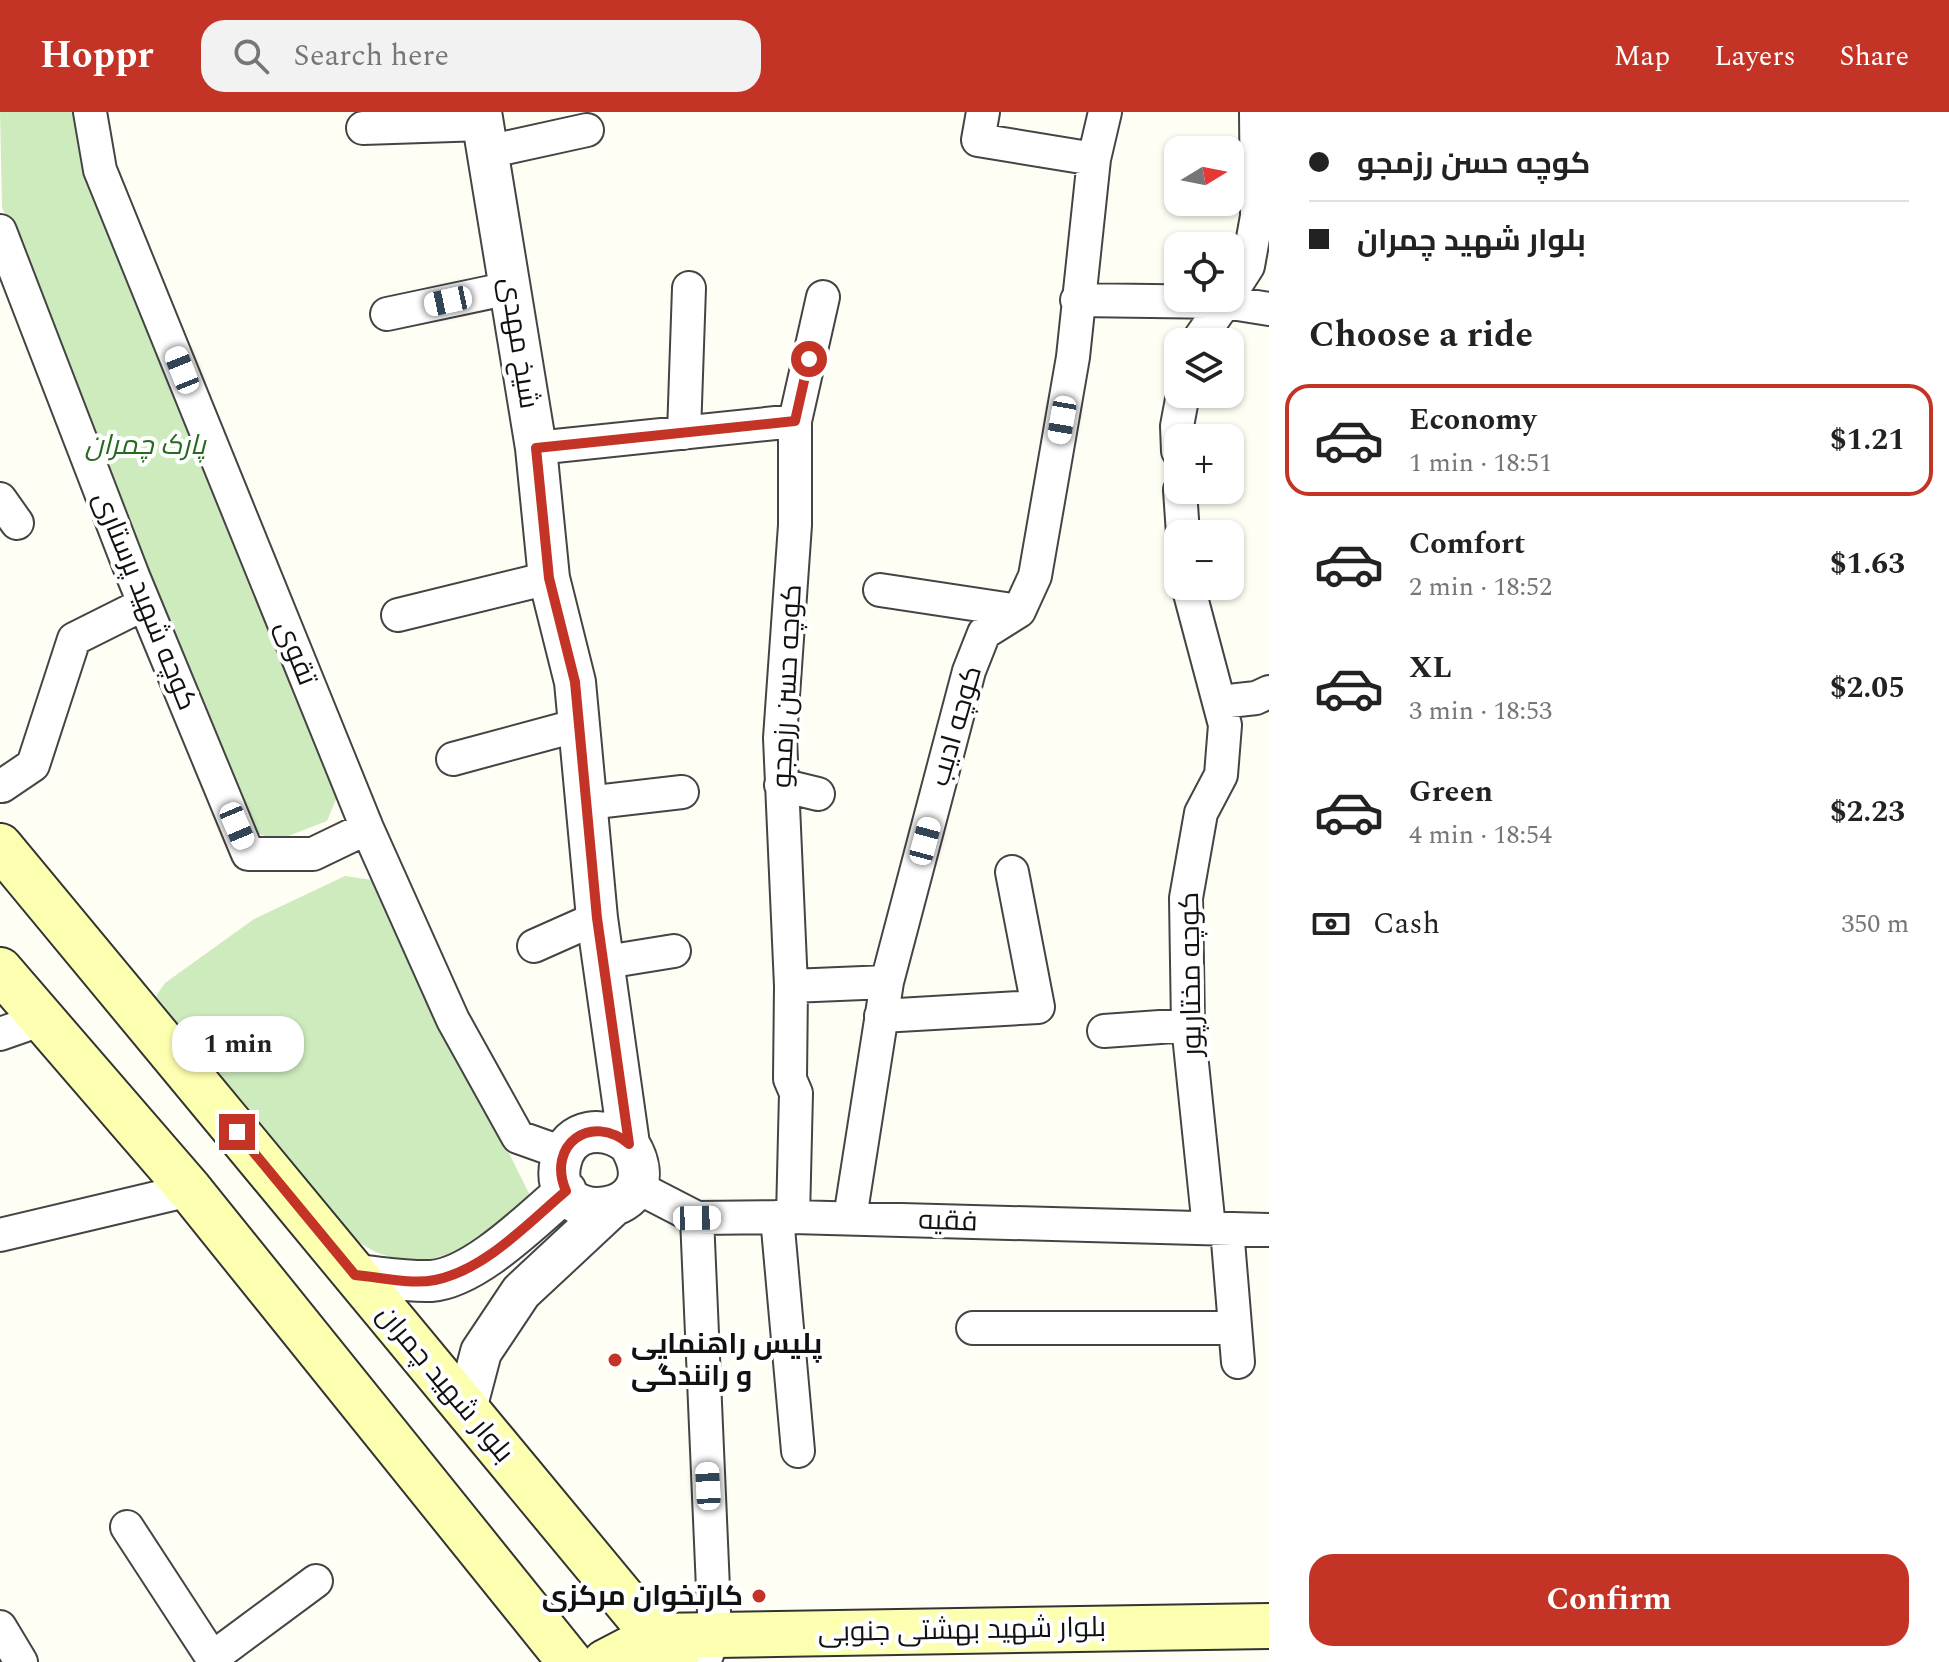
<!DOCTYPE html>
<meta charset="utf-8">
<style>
body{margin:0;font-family:Spectral,Cairo,serif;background:#f2f2f2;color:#222;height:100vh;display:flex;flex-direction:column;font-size:30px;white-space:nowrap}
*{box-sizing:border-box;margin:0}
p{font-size:26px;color:#767676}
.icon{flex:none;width:44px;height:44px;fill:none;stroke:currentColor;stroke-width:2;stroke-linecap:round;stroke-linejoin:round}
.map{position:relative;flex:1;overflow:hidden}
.sheet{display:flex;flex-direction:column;background:#fff;width:680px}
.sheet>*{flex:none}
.top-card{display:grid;align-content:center;height:176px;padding:0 40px;background:#fff}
.needle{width:52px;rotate:80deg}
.tools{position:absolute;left:1164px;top:24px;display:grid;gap:16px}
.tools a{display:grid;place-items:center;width:80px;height:80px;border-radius:16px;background:#fff;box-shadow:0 2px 6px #0004;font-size:40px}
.end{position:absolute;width:36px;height:36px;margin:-18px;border:10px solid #c33426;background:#fff;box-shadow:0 0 0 4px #fff}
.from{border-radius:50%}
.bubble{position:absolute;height:56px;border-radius:24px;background:#fff;box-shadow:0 2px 6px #0004;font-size:26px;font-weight:700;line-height:56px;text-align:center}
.car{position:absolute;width:24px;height:48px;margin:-24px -12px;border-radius:10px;box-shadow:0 0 6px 2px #0007;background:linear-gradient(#fff 24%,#345 0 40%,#fff 0 76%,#345 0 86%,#fff 0)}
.top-card b{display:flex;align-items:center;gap:28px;height:76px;font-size:30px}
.top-card b+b{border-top:2px solid #e0e0e0}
.top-card i{width:20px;height:20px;background:#222}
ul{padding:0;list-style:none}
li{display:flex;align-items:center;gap:24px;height:112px;margin:0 16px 12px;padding:0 24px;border:4px solid transparent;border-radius:24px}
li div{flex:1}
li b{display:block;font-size:30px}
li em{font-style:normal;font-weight:700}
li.selected{border-color:#c33426}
li>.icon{width:72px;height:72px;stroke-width:1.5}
h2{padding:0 40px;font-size:36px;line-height:96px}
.pay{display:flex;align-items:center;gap:20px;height:88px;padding:0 40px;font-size:30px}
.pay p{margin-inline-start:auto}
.action{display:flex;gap:16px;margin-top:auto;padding:16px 40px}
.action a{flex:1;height:92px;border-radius:24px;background:#c33426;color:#fff;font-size:32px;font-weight:700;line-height:92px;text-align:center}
header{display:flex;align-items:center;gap:48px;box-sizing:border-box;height:112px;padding:0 40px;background:#c33426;color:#fff}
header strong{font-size:38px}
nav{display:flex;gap:44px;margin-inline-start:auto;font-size:28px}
.search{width:560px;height:72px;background:#f2f2f2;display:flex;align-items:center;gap:20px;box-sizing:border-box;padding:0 28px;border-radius:24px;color:#767676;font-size:30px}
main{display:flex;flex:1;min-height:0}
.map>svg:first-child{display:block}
</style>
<header>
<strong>Hoppr</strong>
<div class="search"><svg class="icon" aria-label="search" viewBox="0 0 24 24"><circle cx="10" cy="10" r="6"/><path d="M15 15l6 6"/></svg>Search here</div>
<nav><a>Map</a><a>Layers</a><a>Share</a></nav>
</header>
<main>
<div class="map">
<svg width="1269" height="1550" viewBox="0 0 1269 1550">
<rect width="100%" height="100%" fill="#fffef5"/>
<path fill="#ceebbd" d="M0 0H80L340 678 327 709 278 728 250 719 97 348 2 95Z
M345 764 372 768 532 1087C486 1122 443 1164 381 1142 368 1138 355 1126 343 1119L156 884 165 871 254 807Z"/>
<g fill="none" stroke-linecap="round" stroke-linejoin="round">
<defs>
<path id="minor" d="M90 0 100 58 367 716 453 908 518 1025 563 1041
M983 0 978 28 1094 47
M363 16 483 12
M487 40 587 18
M0 119 133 464 248 742H313L367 716
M1230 182 1248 154 1257 104 1256 0
M1077 188 1225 190 1269 197
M387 202 510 176
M1197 230 1228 186
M684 321 689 176
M536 336 795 309
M1178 339 1177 314 1183 282
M1180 378 1183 422
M0 387 17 411
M1188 474 1225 613 1221 663 1201 701 1186 786 1188 913 1209 1116
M880 478 1019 499
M398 503 549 466
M1220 590 1256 586 1269 580
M453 647 579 613
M781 673 818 682
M2 674 33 653 74 527 144 492
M587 691 682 680
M534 834 597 806
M606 850 674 839
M791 874 887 870
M881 904 1038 895 1012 760
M1104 919 1188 913
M0 922 43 907
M635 1074 697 1106 793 1105 1269 1118
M777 1105 798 1339
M793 1105 796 981 790 967 791 874 780 626 795 413V309L823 185
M697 1106 715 1523 704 1550
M850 1106 887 870 969 559 984 521 1019 499 1035 464 1073 245 1094 47 1105 0
M1227 1117 1238 1250
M0 1123 190 1078
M973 1216H1234
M127 1415 215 1550
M0 1515 21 1550
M212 1546 316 1469"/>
<path id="tertiary" d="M481 0 536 336 549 466 575 570 597 806 629 1032C675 1107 543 1120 561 1049 569 1015 606 1013 629 1032
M355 1163C379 1165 406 1170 431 1169 475 1166 533 1107 566 1079
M466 1297 481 1240 521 1180 611 1096"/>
<path id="secondary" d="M0 734 676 1550
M0 858 190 1078 570 1550
M605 1550 655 1524 1269 1514"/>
</defs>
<use href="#minor" stroke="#444" stroke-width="36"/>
<use href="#tertiary" stroke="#444" stroke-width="44"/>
<use href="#secondary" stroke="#333" stroke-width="48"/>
<use href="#minor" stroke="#fff" stroke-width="32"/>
<use href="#tertiary" stroke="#fff" stroke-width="40"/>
<use href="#secondary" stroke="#fdffb0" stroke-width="44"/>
</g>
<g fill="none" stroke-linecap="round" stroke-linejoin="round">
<path stroke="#c33426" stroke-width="10" d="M237 1020 355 1163C379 1165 411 1173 435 1168 485 1158 528 1111 566 1079 546 1033 591 1000 629 1032L597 806 575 570 549 466 536 336 795 309 809 247"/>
</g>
<g fill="#c33426" stroke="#fff" stroke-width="3">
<circle cx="615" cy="1248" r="8"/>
<circle cx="759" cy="1484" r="8"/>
</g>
<g text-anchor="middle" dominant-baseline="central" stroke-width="8" stroke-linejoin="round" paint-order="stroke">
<g font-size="28" fill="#111" stroke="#fff">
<text transform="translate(519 231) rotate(81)">شیخ مهدی</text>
<text transform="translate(145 489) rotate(68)">کوچه شهید پرستاری</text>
<text transform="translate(296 541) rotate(68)">تقوی</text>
<text transform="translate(787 574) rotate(-87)">کوچه حسن رزمجو</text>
<text transform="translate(956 614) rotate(-74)">کوچه ادیب</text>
<text transform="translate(1191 862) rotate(-91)">کوچه مختارپور</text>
<text transform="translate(948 1109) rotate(2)">فقیه</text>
<text transform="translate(445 1272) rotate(50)">بلوار شهید چمران</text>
<text transform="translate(962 1518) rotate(-1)">بلوار شهید بهشتی جنوبی</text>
</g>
<g font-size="28" font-style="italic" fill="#256b1f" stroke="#fff">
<text x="145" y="333">پارک چمران</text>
</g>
<g font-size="28" font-weight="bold" fill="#111" stroke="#fff" text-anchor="start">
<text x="631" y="1232">پلیس راهنمایی<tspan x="631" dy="32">و رانندگی</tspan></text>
<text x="743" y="1484" text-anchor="end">کارتخوان مرکزی</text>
</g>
</g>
</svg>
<div class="tools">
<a><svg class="needle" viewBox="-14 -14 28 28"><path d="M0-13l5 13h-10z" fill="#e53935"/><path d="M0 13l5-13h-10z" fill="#767676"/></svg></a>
<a><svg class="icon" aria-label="locate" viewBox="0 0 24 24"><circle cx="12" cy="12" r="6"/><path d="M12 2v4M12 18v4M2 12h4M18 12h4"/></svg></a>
<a><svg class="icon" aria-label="layers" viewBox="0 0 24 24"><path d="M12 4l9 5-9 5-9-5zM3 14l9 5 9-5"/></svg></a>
<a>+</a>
<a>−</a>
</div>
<i class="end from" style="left:809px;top:247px"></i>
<i class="end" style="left:237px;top:1020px"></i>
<div class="bubble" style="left:172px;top:904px;width:132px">1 min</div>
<i class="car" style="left:448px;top:189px;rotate:258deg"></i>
<i class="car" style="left:182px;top:258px;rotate:338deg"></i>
<i class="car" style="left:1062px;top:308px;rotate:190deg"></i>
<i class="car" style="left:237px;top:714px;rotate:157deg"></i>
<i class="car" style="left:925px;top:729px;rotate:15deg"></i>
<i class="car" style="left:697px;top:1106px;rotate:89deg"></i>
<i class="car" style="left:708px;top:1374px;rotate:357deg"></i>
</div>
<section class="sheet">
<div class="top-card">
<b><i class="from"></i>کوچه حسن رزمجو</b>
<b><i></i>بلوار شهید چمران</b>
</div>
<h2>Choose a ride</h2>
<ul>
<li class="selected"><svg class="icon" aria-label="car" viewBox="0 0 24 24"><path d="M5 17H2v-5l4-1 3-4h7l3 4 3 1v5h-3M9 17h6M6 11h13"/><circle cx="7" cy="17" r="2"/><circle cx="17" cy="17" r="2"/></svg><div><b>Economy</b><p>1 min · 18:51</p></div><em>$1.21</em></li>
<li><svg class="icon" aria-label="car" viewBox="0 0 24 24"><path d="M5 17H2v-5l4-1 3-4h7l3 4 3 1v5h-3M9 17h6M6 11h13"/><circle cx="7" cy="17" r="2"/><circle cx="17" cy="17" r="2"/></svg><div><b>Comfort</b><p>2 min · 18:52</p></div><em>$1.63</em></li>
<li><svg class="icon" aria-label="car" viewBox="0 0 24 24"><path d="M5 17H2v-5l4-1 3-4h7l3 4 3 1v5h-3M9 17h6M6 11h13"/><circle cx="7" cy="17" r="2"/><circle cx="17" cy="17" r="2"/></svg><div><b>XL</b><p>3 min · 18:53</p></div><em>$2.05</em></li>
<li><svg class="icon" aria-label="car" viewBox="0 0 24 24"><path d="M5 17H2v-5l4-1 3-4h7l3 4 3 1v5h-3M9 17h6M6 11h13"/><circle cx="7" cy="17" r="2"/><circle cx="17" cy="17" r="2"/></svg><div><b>Green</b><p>4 min · 18:54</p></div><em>$2.23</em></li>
</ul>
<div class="pay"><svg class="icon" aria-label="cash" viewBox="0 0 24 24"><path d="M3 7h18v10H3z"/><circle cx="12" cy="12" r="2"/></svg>Cash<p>350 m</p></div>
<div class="action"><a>Confirm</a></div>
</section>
</main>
